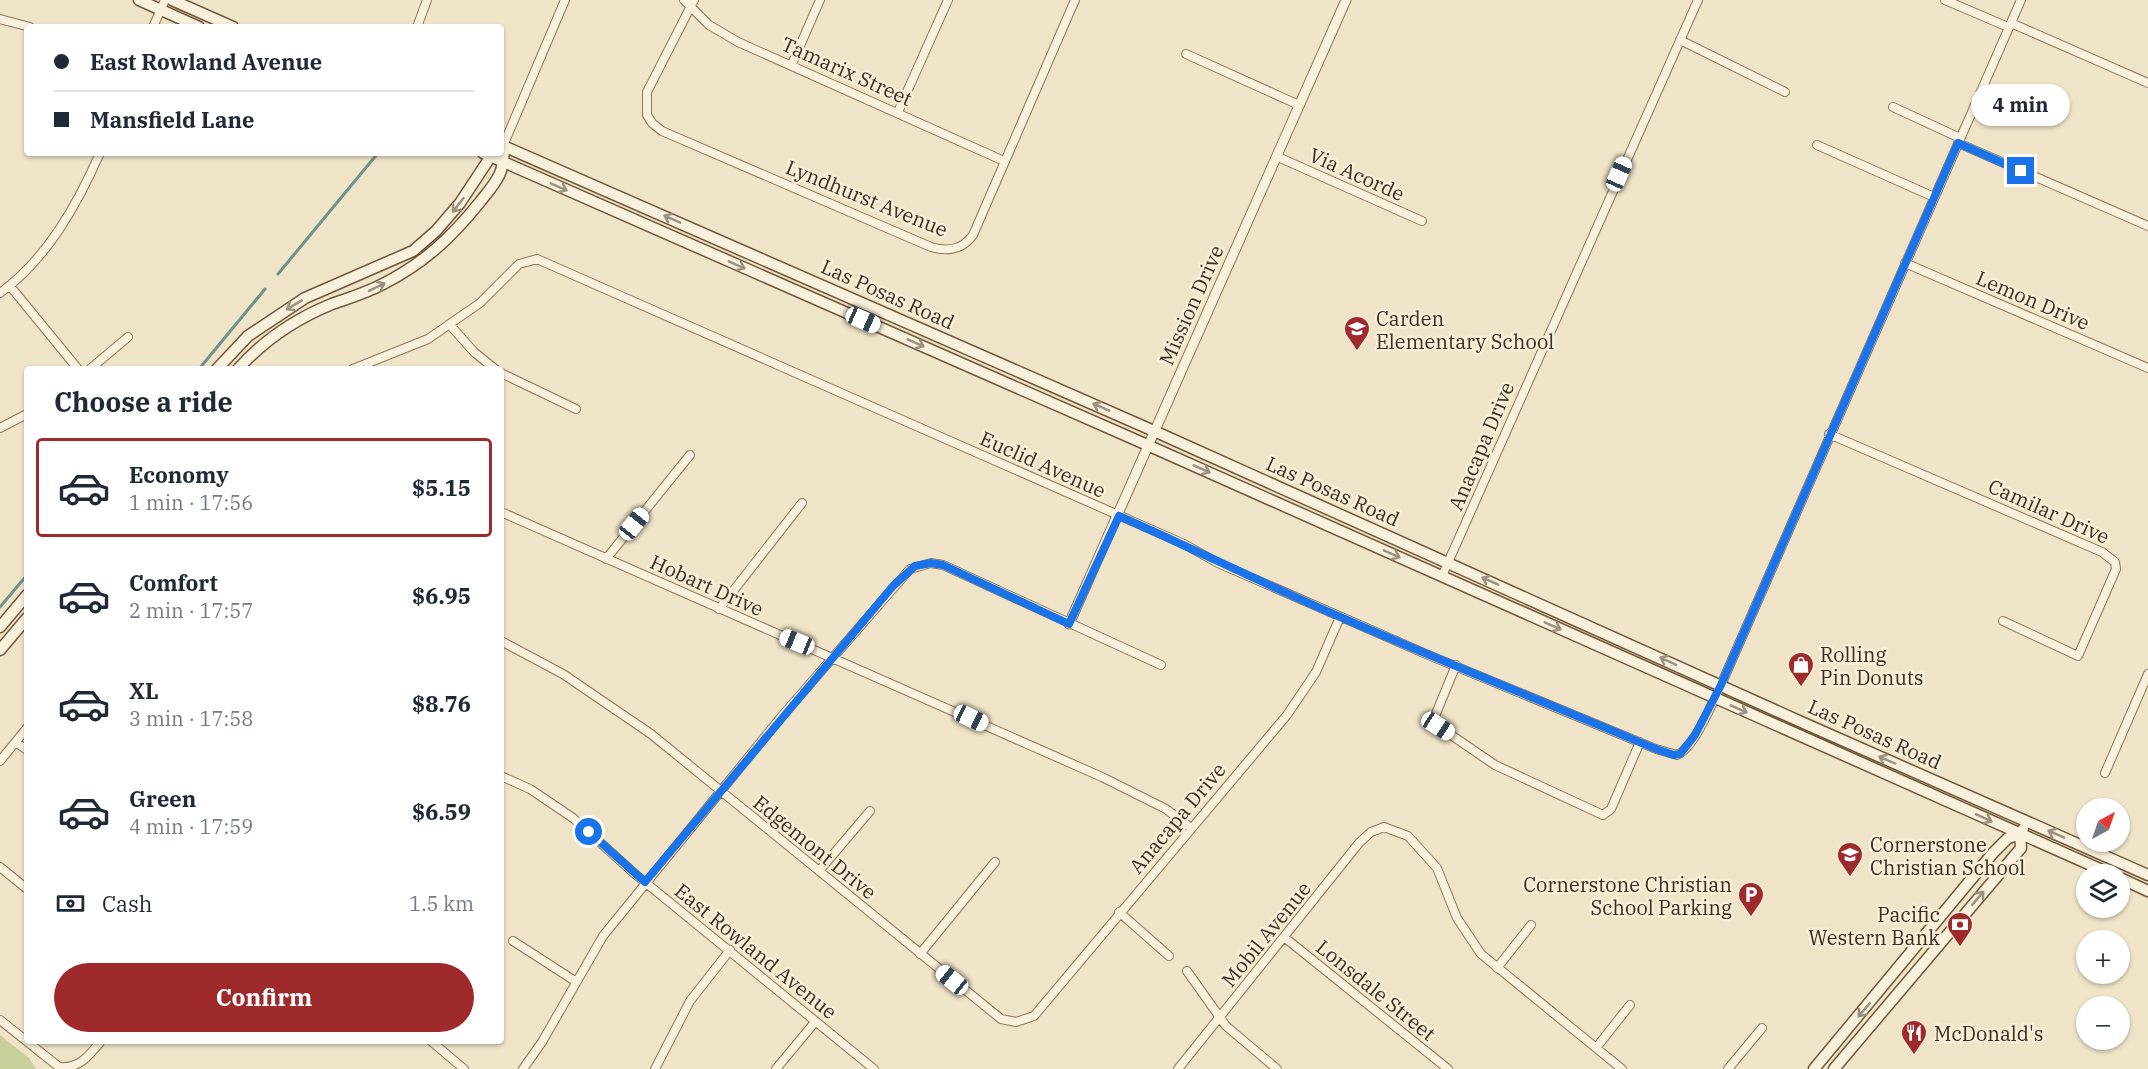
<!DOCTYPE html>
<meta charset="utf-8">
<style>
body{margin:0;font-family:"IBM Plex Serif",serif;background:#f2f2f3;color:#1f2937;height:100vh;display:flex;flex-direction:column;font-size:22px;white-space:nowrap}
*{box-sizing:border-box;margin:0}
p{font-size:20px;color:#747a83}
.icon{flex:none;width:33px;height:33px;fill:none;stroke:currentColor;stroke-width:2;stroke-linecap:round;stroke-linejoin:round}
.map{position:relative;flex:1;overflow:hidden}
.details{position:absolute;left:24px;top:366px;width:480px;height:678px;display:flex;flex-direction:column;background:#fff;border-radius:6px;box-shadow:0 2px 4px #0004}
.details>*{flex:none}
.banner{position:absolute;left:24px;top:24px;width:480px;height:132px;border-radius:6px;box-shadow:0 2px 4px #0004;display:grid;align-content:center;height:132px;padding:0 30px;background:#fff}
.needle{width:39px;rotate:40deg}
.buttons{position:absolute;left:2076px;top:798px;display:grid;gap:12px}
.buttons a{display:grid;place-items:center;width:54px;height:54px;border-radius:50%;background:#fff;box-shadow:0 2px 4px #0004;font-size:30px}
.end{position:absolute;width:27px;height:27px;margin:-14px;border:8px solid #1a73e8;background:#fff;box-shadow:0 0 0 3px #fff}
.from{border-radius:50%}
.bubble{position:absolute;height:42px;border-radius:21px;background:#fff;box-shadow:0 2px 4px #0004;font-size:20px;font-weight:700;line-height:42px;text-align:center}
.car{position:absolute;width:18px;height:36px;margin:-18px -9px;border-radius:8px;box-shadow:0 0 4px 2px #0007;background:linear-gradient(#fff 24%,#345 0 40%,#fff 0 76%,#345 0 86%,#fff 0)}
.banner b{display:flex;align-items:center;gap:21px;height:57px;font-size:22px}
.banner b+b{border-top:2px solid #e0e1e3}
.banner i{width:15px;height:15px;background:#1f2937}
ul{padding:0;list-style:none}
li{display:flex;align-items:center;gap:18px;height:99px;margin:0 12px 9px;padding:0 18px;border:3px solid transparent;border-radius:6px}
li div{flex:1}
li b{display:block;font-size:22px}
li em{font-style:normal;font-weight:700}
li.selected{border-color:#9e2a2b}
li>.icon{width:54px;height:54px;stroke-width:1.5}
h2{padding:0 30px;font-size:27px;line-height:72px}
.pay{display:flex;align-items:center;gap:15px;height:66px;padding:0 30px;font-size:22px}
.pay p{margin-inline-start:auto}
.action{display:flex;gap:12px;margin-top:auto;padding:12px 30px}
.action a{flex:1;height:69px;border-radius:36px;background:#9e2a2b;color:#fff;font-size:24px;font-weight:700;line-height:69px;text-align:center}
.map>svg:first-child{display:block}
</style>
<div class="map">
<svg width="2148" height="1069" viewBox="0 0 2148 1069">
<rect width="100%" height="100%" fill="#f0e4c8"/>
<path fill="#c9cf9b" d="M0 1035 29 1058 36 1069H0Z"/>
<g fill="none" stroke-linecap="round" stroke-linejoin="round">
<path stroke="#6f938a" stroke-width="3" d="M278 274 378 153
M199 369 265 289
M0 607 27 575"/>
<defs>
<path id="minor" d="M684 0 709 25 738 42 1004 161
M694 0 647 92V115L652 123 662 131 931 247C948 252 962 250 973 235L1075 0
M1945 0 2008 27
M0 19 30 27
M2011 23 2148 83
M153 27 165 0
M417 27 427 0
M1680 40 1785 92
M1186 54 1299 105
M792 64 820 0
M1893 107 1960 138
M898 112 948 0
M1958 143 2148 226
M1817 145 1934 197
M503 146 565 0
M1278 157 1422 221
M1905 263 2148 368
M10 286 78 369
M0 293C47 259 77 205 100 153
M450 325 474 352 495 369
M90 369 128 337
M353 369 428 339 480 303 519 264 537 259 1184 544 1218 563 1426 654 1656 749 1677 755C1695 747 1712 703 1721 685L2021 0
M501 373 576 409
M0 428 27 414
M1829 434 2102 552 2115 562 2116 569 2078 656 2003 621
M501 512 1102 777 1166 809 1191 828
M606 559 690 455
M1442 576 1698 0
M719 609 802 503
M501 641 563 674 651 734 1001 1019 1016 1022 1034 1016 1287 715 1316 672 1340 617
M1456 665 1435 716V722L1438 726 1495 765 1603 815 1611 809 1640 742
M16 742 27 750
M0 761 27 728
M2105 773 2148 674
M501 776 530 789 573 818 635 874 874 1069
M0 867 27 889
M819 871 870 811
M1119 912 1169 956
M1284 937 1448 1069
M513 941 575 981
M920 954 995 862
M1497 968 1531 925
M1187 971 1226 1026 1277 1069
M0 1020 59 1067C79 1069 89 1056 101 1041
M431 1041 464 1069
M1596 1048 1630 1005
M523 1069 542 1042 603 936 782 716 910 569 931 563 943 565 1161 665
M655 1069 690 1001 730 950
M776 1069 815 1022
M1178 1069 1359 843 1371 832 1384 827 1408 836 1437 868 1457 918 1481 954 1622 1069
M1728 1069 1762 1028"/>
<path id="tertiary" d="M1069 624 1346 0"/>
<path id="secondary" d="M139 0 199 27
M172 0 233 27
M501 145 1154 431 1808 725 2148 875
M483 153 1136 440 2111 874
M217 369 248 336 305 298 413 251 436 231 460 203 493 153
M238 369C264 340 295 319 332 304 349 298 366 293 383 284 424 263 451 238 480 202 496 182 506 172 503 146
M0 627 27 595
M0 650 27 618
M2120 878 2148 891
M1814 1069 1993 853 2008 838 2020 834
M1834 1069 2021 848 2020 834 2023 829"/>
</defs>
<use href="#minor" stroke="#8d765c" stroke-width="10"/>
<use href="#tertiary" stroke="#8d765c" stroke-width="11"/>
<use href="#secondary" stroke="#6f573f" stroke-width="13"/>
<use href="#minor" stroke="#faf1dc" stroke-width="8"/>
<use href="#tertiary" stroke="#faf1dc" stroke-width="9"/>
<use href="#secondary" stroke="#faf1dc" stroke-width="10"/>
</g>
<defs><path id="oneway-shaft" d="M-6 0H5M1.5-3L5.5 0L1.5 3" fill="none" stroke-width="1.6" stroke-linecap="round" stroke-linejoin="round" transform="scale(1.5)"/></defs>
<g stroke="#9c907e">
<use href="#oneway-shaft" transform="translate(559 187) rotate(24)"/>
<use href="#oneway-shaft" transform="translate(458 205) rotate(128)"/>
<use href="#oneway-shaft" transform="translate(672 219) rotate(-156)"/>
<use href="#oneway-shaft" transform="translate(737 265) rotate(24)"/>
<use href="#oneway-shaft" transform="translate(377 287) rotate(-26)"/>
<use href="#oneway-shaft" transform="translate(294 305) rotate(149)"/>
<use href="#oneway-shaft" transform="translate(916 343) rotate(24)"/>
<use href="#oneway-shaft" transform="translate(1101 407) rotate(-156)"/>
<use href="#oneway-shaft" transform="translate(1202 469) rotate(24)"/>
<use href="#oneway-shaft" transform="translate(1392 554) rotate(24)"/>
<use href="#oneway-shaft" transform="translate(1490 581) rotate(-156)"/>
<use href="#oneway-shaft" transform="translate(1553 626) rotate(24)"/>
<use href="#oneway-shaft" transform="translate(1668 661) rotate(-155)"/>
<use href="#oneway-shaft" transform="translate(1739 709) rotate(24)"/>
<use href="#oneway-shaft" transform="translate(1887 760) rotate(-157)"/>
<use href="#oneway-shaft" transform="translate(1984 818) rotate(25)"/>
<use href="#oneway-shaft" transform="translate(2056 834) rotate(-156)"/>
<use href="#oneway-shaft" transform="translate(1978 898) rotate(-50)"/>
<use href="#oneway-shaft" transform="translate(1864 1010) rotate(130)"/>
</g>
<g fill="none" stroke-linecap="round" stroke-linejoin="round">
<path stroke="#1a73e8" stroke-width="8" d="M589 832 645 882 893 586 915 566 931 563 943 565 1069 624 1119 516C1192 548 1264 584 1338 616 1443 662 1550 704 1656 749L1674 755 1680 754 1695 735 1721 685 1958 143 2021 171"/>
</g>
<defs>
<symbol id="school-pin" viewBox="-11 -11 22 30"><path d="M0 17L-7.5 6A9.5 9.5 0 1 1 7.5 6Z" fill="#9e2a2b" stroke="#f7eed8"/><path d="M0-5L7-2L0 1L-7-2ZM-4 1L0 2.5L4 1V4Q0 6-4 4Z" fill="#fff"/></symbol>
<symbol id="shop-pin" viewBox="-11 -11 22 30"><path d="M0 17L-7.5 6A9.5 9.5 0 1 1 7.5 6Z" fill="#9e2a2b" stroke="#f7eed8"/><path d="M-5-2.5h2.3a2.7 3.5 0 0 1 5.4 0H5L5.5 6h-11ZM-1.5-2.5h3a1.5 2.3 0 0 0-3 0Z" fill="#fff"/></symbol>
<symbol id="parking-pin" viewBox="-11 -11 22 30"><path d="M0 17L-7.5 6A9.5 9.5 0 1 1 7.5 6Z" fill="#9e2a2b" stroke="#f7eed8"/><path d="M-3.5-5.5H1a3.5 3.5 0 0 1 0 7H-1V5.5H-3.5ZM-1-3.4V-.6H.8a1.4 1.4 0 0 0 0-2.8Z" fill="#fff"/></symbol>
<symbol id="bank-pin" viewBox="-11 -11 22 30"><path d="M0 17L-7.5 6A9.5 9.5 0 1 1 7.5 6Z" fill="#9e2a2b" stroke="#f7eed8"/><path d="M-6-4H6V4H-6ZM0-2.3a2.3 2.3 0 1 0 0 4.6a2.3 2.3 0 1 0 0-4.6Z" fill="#fff"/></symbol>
<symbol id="restaurant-pin" viewBox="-11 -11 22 30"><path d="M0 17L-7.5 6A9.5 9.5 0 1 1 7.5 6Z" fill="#9e2a2b" stroke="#f7eed8"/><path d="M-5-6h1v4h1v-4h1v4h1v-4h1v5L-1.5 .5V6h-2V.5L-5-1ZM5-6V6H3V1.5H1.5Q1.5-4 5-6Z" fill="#fff"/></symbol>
</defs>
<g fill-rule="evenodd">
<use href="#school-pin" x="1342" y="314" width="30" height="40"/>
<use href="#shop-pin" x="1786" y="650" width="30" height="40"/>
<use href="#school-pin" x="1835" y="840" width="30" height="40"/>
<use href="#parking-pin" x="1736" y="880" width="30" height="40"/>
<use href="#bank-pin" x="1945" y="910" width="30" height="40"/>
<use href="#restaurant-pin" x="1899" y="1018" width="30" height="40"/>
</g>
<g text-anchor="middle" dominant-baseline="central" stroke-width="5" stroke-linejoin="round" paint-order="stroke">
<g font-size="20" fill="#3d2e20" stroke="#f7eed8">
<text transform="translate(847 71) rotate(24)">Tamarix Street</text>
<text transform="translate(1357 174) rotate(24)">Via Acorde</text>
<text transform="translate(867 198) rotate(22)">Lyndhurst Avenue</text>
<text transform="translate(888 294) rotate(24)">Las Posas Road</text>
<text transform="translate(2033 300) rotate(23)">Lemon Drive</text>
<text transform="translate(1191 305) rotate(-66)">Mission Drive</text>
<text transform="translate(1481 446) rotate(-67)">Anacapa Drive</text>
<text transform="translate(1043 464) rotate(24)">Euclid Avenue</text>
<text transform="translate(1333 491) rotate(24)">Las Posas Road</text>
<text transform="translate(2049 511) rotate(24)">Camilar Drive</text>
<text transform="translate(707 585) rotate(24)">Hobart Drive</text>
<text transform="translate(1875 734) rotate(24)">Las Posas Road</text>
<text transform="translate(1177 818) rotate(-50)">Anacapa Drive</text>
<text transform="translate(815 847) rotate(39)">Edgemont Drive</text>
<text transform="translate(1266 934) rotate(-51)">Mobil Avenue</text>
<text transform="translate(756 951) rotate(39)">East Rowland Avenue</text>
<text transform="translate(1376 990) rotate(39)">Lonsdale Street</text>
</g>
<g font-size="20" fill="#3d2e20" stroke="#f7eed8" text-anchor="start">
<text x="1376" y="318">Carden<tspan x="1376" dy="23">Elementary School</tspan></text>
<text x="1820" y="654">Rolling<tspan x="1820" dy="23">Pin Donuts</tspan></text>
<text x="1870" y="844">Cornerstone<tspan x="1870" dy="23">Christian School</tspan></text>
<text x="1732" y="884" text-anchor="end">Cornerstone Christian<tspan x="1732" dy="23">School Parking</tspan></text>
<text x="1940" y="914" text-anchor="end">Pacific<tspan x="1940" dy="23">Western Bank</tspan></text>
<text x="1934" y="1033">McDonald's</text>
</g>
</g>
</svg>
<div class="buttons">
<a><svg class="needle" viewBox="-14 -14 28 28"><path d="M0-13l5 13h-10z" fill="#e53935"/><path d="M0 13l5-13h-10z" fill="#747a83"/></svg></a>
<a><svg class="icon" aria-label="layers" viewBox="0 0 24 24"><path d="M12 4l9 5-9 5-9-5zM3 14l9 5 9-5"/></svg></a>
<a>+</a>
<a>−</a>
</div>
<i class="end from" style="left:589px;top:832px"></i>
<i class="end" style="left:2021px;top:171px"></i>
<div class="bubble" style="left:1971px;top:84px;width:99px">4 min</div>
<i class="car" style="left:1619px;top:174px;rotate:24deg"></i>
<i class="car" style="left:863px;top:320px;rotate:114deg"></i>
<i class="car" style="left:634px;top:524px;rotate:39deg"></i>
<i class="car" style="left:797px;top:642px;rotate:292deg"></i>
<i class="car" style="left:971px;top:718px;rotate:115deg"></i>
<i class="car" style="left:1438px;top:726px;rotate:123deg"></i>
<i class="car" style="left:952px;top:980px;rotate:309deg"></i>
<div class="banner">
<b><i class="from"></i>East Rowland Avenue</b>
<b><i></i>Mansfield Lane</b>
</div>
<section class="details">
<h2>Choose a ride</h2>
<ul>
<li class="selected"><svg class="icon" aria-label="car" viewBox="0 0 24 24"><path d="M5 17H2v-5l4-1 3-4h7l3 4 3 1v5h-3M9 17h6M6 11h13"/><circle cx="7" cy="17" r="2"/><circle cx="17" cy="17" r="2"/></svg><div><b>Economy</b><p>1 min · 17:56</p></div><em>$5.15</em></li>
<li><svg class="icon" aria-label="car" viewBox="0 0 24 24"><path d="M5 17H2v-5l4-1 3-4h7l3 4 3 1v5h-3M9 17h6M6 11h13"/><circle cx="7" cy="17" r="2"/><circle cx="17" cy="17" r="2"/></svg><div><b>Comfort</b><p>2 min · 17:57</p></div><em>$6.95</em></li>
<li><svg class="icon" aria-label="car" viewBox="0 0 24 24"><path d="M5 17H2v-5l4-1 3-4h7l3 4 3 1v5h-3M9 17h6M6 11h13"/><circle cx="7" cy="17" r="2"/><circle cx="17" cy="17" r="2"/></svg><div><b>XL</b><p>3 min · 17:58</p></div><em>$8.76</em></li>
<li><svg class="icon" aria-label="car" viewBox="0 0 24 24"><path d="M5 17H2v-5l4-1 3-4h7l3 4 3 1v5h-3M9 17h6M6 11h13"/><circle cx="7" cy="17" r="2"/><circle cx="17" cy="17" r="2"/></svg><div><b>Green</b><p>4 min · 17:59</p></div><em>$6.59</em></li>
</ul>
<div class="pay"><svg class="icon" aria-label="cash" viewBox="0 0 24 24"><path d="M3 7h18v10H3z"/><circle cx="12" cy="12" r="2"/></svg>Cash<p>1.5 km</p></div>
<div class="action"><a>Confirm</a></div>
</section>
</div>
